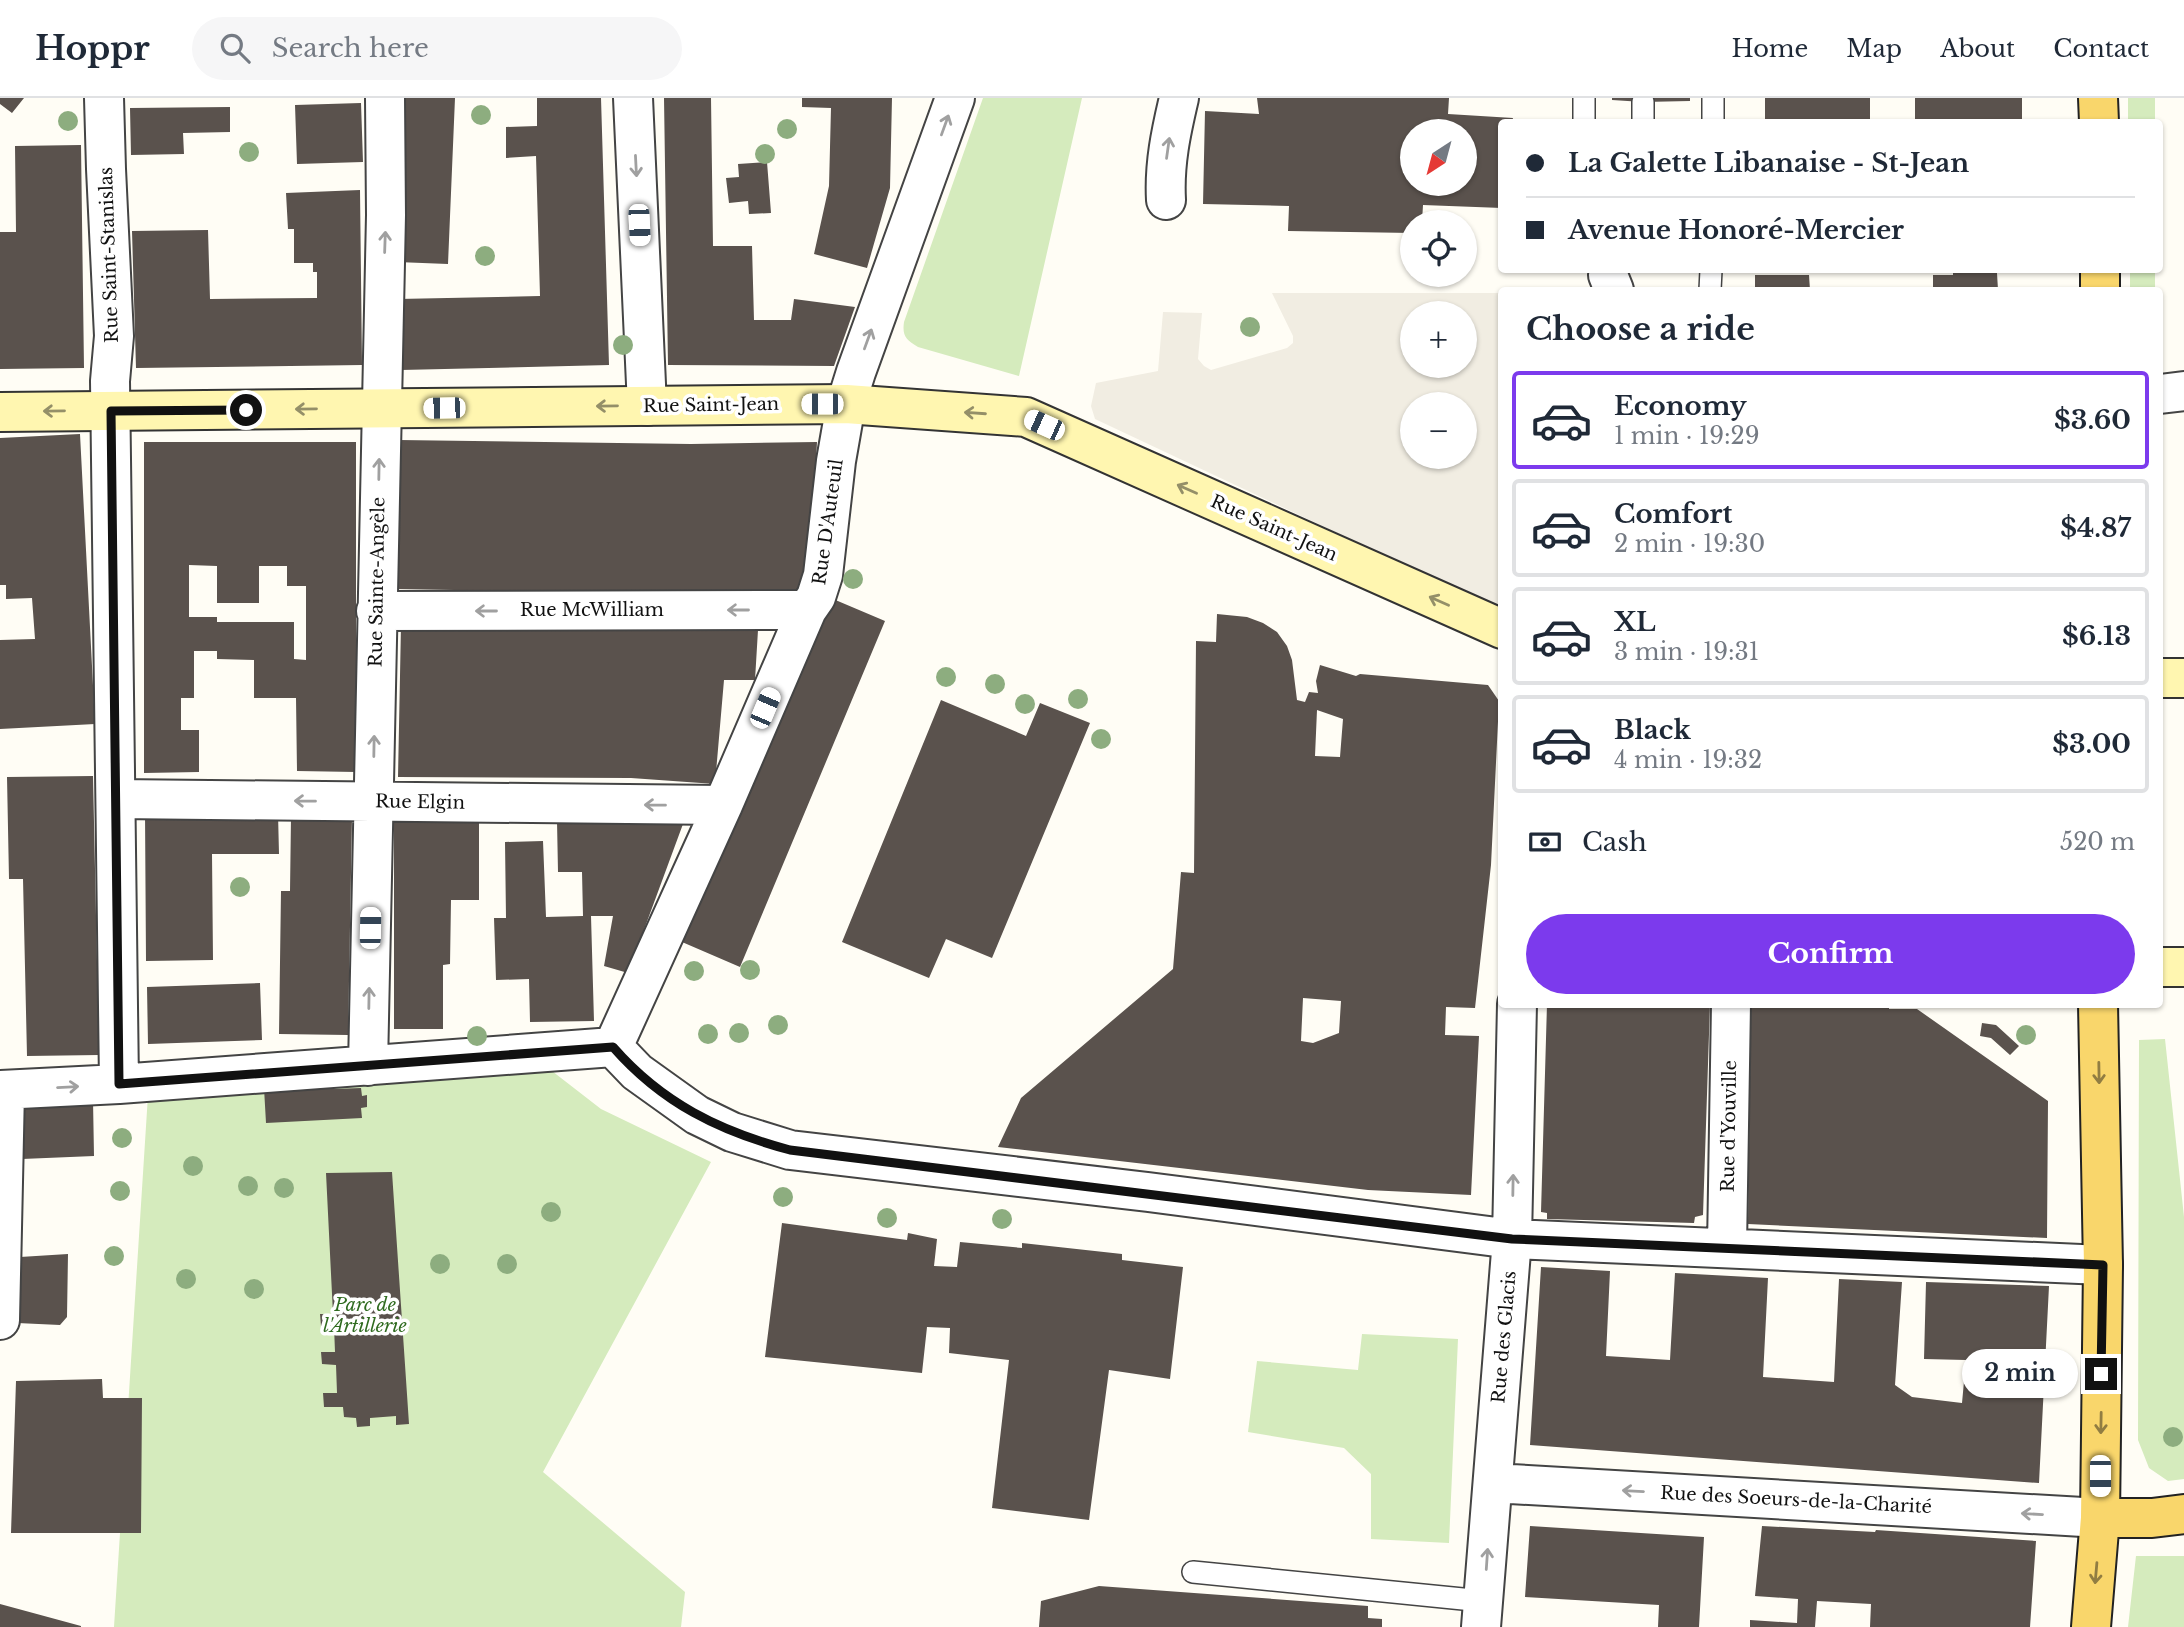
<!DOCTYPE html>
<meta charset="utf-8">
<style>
body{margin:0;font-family:"Libre Baskerville",serif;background:#f6f6f7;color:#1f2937;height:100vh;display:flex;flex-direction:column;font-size:26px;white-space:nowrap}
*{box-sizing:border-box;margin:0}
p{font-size:23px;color:#747a83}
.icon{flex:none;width:38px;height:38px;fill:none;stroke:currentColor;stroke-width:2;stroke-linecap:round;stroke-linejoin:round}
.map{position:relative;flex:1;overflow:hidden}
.details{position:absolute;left:1498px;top:189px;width:665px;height:721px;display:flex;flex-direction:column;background:#fff;border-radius:7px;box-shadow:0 2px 5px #0004}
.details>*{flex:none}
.top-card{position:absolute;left:1498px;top:21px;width:665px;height:154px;border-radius:7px;box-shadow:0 2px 5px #0004;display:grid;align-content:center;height:154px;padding:0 28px;background:#fff}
.needle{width:46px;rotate:216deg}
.tools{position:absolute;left:1400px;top:21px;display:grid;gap:14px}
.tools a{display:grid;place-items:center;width:77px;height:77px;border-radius:50%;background:#fff;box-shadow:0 2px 5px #0004;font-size:35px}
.end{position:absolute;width:32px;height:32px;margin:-16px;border:9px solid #111;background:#fff;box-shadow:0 0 0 4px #fff}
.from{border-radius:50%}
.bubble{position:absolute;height:49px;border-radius:24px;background:#fff;box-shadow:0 2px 5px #0004;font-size:23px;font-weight:800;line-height:49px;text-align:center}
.car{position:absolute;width:21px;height:42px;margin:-21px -10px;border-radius:9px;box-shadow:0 0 5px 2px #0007;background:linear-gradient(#fff 24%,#345 0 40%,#fff 0 76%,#345 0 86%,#fff 0)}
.top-card b{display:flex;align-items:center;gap:24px;height:66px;font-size:26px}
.top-card b+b{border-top:2px solid #e0e1e3}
.top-card i{width:18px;height:18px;background:#1f2937}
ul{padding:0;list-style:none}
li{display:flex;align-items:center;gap:21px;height:98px;margin:0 14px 10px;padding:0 14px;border:4px solid #e0e1e3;border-radius:7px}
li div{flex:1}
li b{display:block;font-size:26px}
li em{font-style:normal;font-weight:800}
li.current{border-color:#7c3aed}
li>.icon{width:63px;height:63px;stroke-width:1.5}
h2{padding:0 28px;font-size:32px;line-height:84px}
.pay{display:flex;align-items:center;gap:18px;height:77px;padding:0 28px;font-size:26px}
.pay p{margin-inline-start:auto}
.button{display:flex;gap:14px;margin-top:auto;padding:14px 28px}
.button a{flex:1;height:80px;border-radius:42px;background:#7c3aed;color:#fff;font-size:28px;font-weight:800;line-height:80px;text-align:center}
header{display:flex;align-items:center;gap:42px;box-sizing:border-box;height:98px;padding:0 35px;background:#fff;border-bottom:2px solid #e0e1e3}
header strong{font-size:33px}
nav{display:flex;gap:38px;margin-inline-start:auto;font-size:24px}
.search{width:490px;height:63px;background:#f6f6f7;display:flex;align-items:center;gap:18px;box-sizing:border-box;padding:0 24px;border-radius:38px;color:#747a83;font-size:26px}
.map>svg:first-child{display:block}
</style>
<header>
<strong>Hoppr</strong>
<div class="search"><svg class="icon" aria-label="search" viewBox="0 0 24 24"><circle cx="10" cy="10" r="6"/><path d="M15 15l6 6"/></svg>Search here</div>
<nav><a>Home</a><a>Map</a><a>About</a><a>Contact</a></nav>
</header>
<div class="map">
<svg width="2184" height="1529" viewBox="0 0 2184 1529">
<rect width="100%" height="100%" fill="#fffdf5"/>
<path fill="#d5ebbd" d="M983 0H1082L1019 278 918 249C906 242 902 238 904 224Z
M2128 0H2155V24H2128Z
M2130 172H2155V192H2130Z
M2165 941 2184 1119V1381L2168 1383 2149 1370 2138 1342 2139 942Z
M552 973 601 1011 711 1064 543 1374 685 1494 681 1529H114L148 997Z
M1362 1236 1458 1241 1449 1445 1371 1441V1376L1344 1350 1248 1334 1257 1263 1358 1272Z
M2136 1458H2184V1529H2128Z"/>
<path fill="#f1ede2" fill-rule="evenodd" d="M1272 195H1501V512L1095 321 1091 308 1096 285 1158 273 1163 214 1202 215 1198 261 1204 268 1211 272 1287 250 1293 245V238ZM1412 215H1465V268H1412ZM1412 306H1465V359H1412Z"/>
<path fill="#5a524d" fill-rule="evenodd" d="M0 0H24L12 15 0 6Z
M405 0H455L448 166 397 164Z
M537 0H601L609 267 401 272 398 201 540 198 536 58 506 60V29L537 28Z
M664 0H711L713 148H752L754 222H791L794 201 855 209 834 268 668 267Z
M802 0H892L890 90 867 170 814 156 829 88 831 10 802 9Z
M1257 0H1449L1448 16 1513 20 1512 24H1502V110L1423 107 1422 124H1412V135L1288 133 1289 108 1203 106 1205 13 1259 16ZM1412 33H1465V86H1412Z
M1612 0H1690V3L1643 4 1612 2Z
M1765 0H1870V24H1765Z
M1915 0H2022V24H1915Z
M361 5 363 64 297 66 295 7Z
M230 9V34L183 35 184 56 131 57 130 10Z
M81 47 84 270 0 271V134H16L15 48Z
M767 64 771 115 749 116 748 103 729 105 726 80 739 79 738 66Z
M360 92 362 267 136 270 132 133 208 132 210 201 317 200V174H313V165H294V131H288L286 95Z
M1953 172H2025V174L1997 175 1998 192H1933V177H1953Z
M1755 177H1809L1810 192H1755Z
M80 336 95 626 0 631V542L35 541 32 500 6 501V487H0V340Z
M399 342 691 346 817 344 812 441 805 495 690 496 398 491Z
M144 344H356V674L297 673 296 600H254V562L217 561V553H194V600H181V632H199V674L144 675ZM189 467 217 468V505H259V468H287V488H306V562L294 561V524H217V519H189Z
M826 498 885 523 740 869 682 844Z
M1217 516 1247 519 1263 525 1277 534 1287 548 1292 562 1297 602 1305 604 1309 594 1318 595 1316 583 1320 567 1356 578 1360 576 1488 587 1499 603 1491 767 1475 910 1446 909 1445 937 1479 938 1471 1097 1368 1092 998 1049 1021 1000 1173 871 1181 774 1194 775 1196 543 1216 544ZM1317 612 1343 621 1340 659 1315 658ZM1303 900 1341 903 1339 935 1313 945 1301 943Z
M401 527H639L758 532 755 582H724L715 686 631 680 398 679Z
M941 602 1026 638 1040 605 1090 625 992 860 946 841 929 880 842 844Z
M93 678 99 957 27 958 23 781H9L7 679Z
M145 715H278L279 756H212L213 862 146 863Z
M394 716H479V802H451L450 866 443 867V931H394Z
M291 719 352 720 348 937 279 936 281 793H290Z
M610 722 683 726 628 875 604 868 613 818H591L594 923 530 924 529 881 496 882 494 820H506L505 744 543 743 546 819 583 818 582 774H558L557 723Z
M260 885 262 942 148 946 147 889Z
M1547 906H1710L1703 1117 1695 1119 1694 1125 1547 1121V1115L1541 1114Z
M1751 906H1889V911H1917L2048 1003 2047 1140 1748 1126Z
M1982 925 1996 927 2019 948 2010 957 1991 940 1980 938Z
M333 987 334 991 361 990 362 998 367 997V1009L361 1010 362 1020 266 1025 264 990Z
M93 1002 94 1058 22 1061 20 1006Z
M392 1074 409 1326 396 1327V1318L370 1320V1328L357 1329 356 1320 344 1319 343 1309H324L323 1295H337L336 1267 322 1266 321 1254H335L334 1228H321L320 1216H333L326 1075Z
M782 1125 907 1142 908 1135 937 1141 934 1168 957 1169 960 1144 1022 1150V1145L1122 1156V1162L1183 1169 1170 1281 1109 1272 1089 1422 992 1410 1009 1262 949 1255 950 1230 927 1229 922 1275 765 1259Z
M68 1156 67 1219 60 1227 17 1225 20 1159Z
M1541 1169 1610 1173 1606 1258 1670 1262 1675 1175 1768 1180 1763 1279 1834 1284 1839 1181 1902 1184 1895 1287 1912 1299 1962 1305 1966 1262 1924 1261 1926 1184 2049 1188 2039 1385 1530 1347Z
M102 1281 103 1300H142L141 1435H11L16 1283Z
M1530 1428 1704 1439 1699 1529H1658L1659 1507 1525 1499Z
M1762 1428 1875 1434 1876 1432 2036 1443 2030 1529H1870L1871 1506 1817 1503 1815 1529H1750V1522L1797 1525 1798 1501 1755 1498Z
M1099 1488 1368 1508V1520L1382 1521V1529H1039L1041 1503Z
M0 1506 81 1528V1529H0Z"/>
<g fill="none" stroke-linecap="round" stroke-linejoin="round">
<defs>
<path id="lane" d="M1584 0V24
M1643 4V24
M1713 24V0
M1710 192 1711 172
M1193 1474 1483 1503"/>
<path id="street" d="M104 0 106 71 114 238 110 283 119 986
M633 0 647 308
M1166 102C1164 66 1171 34 1179 0
M1608 177 1614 192
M2160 296 2184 293
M376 513 807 512
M117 701 723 707
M613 949 637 974 697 1017 732 1034 790 1052 1148 1094 1512 1141 2103 1167
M613 949 723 707 807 512 816 499 823 477 836 363 846 306 856 274 955 0
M368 968 386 117 385 0
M0 992 119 986 613 949
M1727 1149 1731 906
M0 1222 5 992
M1493 1385 2100 1420
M1481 1529 1512 1141 1517 906"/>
<path id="secondary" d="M0 314 846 306 1026 319 1502 531
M2160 580H2184
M2160 869H2184"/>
<path id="primary" d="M2098 0 2099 24
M2100 172V192
M2100 1420H2152L2184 1416
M2091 1529 2100 1420 2103 1167 2098 906"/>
</defs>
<use href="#lane" stroke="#444" stroke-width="24"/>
<use href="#street" stroke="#444" stroke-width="42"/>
<use href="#secondary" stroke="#333" stroke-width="42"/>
<use href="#primary" stroke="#222" stroke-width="42"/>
<use href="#lane" stroke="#fff" stroke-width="21"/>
<use href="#street" stroke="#fff" stroke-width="38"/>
<use href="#secondary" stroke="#fff6b0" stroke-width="38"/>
<use href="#primary" stroke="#f9d66b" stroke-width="38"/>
</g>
<g fill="#8dad7f">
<circle cx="481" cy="17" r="10"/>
<circle cx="68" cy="23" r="10"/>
<circle cx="787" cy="31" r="10"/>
<circle cx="249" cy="54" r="10"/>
<circle cx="765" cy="56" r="10"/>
<circle cx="485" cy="158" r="10"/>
<circle cx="1250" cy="229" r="10"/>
<circle cx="623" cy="247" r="10"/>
<circle cx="853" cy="481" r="10"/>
<circle cx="946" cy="579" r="10"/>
<circle cx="995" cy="586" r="10"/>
<circle cx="1078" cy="601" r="10"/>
<circle cx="1025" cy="606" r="10"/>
<circle cx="1101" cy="641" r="10"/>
<circle cx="240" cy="789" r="10"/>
<circle cx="750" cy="872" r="10"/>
<circle cx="694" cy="873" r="10"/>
<circle cx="778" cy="927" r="10"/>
<circle cx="739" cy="935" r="10"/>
<circle cx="708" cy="936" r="10"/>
<circle cx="2026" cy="937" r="10"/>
<circle cx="477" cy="938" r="10"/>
<circle cx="122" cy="1040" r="10"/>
<circle cx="193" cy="1068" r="10"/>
<circle cx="248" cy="1088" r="10"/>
<circle cx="284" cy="1090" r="10"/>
<circle cx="120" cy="1093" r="10"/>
<circle cx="783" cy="1099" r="10"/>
<circle cx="551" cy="1114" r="10"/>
<circle cx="887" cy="1120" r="10"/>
<circle cx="1002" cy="1121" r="10"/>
<circle cx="114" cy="1158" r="10"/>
<circle cx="440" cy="1166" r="10"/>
<circle cx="507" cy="1166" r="10"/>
<circle cx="186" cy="1181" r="10"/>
<circle cx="254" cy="1191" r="10"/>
<circle cx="2173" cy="1339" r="10"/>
</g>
<defs><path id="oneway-shaft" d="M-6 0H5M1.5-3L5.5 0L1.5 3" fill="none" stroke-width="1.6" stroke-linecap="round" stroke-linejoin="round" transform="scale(1.75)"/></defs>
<g stroke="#a0a0a0">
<use href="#oneway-shaft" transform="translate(945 27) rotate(-70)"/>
<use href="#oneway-shaft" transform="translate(1168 50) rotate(-82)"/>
<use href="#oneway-shaft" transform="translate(636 68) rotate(87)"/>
<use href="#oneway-shaft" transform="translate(385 144) rotate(-88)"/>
<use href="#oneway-shaft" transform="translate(868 241) rotate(-70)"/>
<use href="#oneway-shaft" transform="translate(379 371) rotate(-89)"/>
<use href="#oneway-shaft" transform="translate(738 512) rotate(180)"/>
<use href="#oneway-shaft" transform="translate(486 513) rotate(180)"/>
<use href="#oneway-shaft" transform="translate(374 648) rotate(-89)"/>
<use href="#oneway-shaft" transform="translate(305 703) rotate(-179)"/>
<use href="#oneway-shaft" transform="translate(655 707) rotate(-179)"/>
<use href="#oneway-shaft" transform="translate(369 900) rotate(-89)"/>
<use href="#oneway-shaft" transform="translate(68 989) rotate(-3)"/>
<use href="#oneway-shaft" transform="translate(1513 1087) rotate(-89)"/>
<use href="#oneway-shaft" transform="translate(1633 1393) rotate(-177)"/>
<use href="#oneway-shaft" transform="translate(2032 1416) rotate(-177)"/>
<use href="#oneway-shaft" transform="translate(1487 1461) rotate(-86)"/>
</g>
<g stroke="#948f68">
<use href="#oneway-shaft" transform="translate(607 308) rotate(179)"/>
<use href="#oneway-shaft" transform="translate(306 311) rotate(179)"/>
<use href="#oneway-shaft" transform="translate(54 313) rotate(179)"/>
<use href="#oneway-shaft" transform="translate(975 315) rotate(-176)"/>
<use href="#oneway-shaft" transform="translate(1187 391) rotate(-156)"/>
<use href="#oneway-shaft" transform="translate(1439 503) rotate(-156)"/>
</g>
<g stroke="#917d42">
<use href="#oneway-shaft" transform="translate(2099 975) rotate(89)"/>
<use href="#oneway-shaft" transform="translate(2101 1325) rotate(91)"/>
<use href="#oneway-shaft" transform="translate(2096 1475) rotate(95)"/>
</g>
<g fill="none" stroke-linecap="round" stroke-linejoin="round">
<path stroke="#111" stroke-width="9" d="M246 312 111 313 119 986 613 949C662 1005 719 1033 790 1052L1512 1141 2103 1167 2101 1276"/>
</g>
<g text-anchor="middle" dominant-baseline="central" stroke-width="7" stroke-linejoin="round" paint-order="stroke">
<g font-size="18" fill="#111" stroke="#fff">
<text transform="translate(109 157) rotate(-92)">Rue Saint-Stanislas</text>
<text transform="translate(711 307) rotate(-1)">Rue Saint-Jean</text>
<text transform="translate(828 424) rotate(-82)">Rue D'Auteuil</text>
<text transform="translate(1274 430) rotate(24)">Rue Saint-Jean</text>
<text transform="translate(377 484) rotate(-89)">Rue Sainte-Angèle</text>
<text x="592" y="512">Rue McWilliam</text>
<text transform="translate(420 704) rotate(1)">Rue Elgin</text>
<text transform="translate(1729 1028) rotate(-89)">Rue d'Youville</text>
<text transform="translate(1504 1239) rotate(-85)">Rue des Glacis</text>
<text transform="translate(1796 1402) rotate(3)">Rue des Soeurs-de-la-Charité</text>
</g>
<g font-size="18" font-style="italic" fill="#2f6b1f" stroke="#fff">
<text x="365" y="1207">Parc de<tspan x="365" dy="21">l'Artillerie</tspan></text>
</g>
</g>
</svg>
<div class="tools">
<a><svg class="needle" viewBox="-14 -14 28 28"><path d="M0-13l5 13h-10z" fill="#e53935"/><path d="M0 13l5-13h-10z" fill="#747a83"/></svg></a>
<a><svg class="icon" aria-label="locate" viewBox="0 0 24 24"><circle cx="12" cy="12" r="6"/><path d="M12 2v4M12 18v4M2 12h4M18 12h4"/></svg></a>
<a>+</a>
<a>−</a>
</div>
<i class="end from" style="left:246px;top:312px"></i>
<i class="end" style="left:2101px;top:1276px"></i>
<div class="bubble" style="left:1962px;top:1251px;width:116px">2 min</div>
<i class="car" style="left:639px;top:127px;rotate:177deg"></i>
<i class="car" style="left:822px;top:306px;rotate:270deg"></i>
<i class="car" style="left:444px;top:310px;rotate:269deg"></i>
<i class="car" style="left:1044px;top:327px;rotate:294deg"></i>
<i class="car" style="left:765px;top:610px;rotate:23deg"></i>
<i class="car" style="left:370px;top:830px;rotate:1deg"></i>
<i class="car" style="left:2100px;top:1378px;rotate:180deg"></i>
<div class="top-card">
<b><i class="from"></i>La Galette Libanaise - St-Jean</b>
<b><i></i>Avenue Honoré-Mercier</b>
</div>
<section class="details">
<h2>Choose a ride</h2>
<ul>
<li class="current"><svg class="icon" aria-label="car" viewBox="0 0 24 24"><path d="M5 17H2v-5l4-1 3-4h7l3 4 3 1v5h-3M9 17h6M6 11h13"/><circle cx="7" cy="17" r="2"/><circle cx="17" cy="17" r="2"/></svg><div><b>Economy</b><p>1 min · 19:29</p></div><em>$3.60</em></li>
<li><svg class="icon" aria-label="car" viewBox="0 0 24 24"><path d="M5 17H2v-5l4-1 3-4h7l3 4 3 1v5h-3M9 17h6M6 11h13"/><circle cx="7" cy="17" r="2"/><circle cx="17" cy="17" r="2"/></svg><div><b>Comfort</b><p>2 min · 19:30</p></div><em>$4.87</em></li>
<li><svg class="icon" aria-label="car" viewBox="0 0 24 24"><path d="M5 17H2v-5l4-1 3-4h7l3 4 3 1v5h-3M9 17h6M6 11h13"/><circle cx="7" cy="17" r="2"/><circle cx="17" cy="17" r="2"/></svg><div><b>XL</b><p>3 min · 19:31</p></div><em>$6.13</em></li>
<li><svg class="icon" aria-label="car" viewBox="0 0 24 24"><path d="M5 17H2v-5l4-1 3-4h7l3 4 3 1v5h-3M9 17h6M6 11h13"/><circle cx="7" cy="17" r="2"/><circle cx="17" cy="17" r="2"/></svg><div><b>Black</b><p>4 min · 19:32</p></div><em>$3.00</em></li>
</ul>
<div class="pay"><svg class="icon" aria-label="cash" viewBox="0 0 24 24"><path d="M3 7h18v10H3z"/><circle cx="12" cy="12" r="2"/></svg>Cash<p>520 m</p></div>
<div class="button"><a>Confirm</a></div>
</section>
</div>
